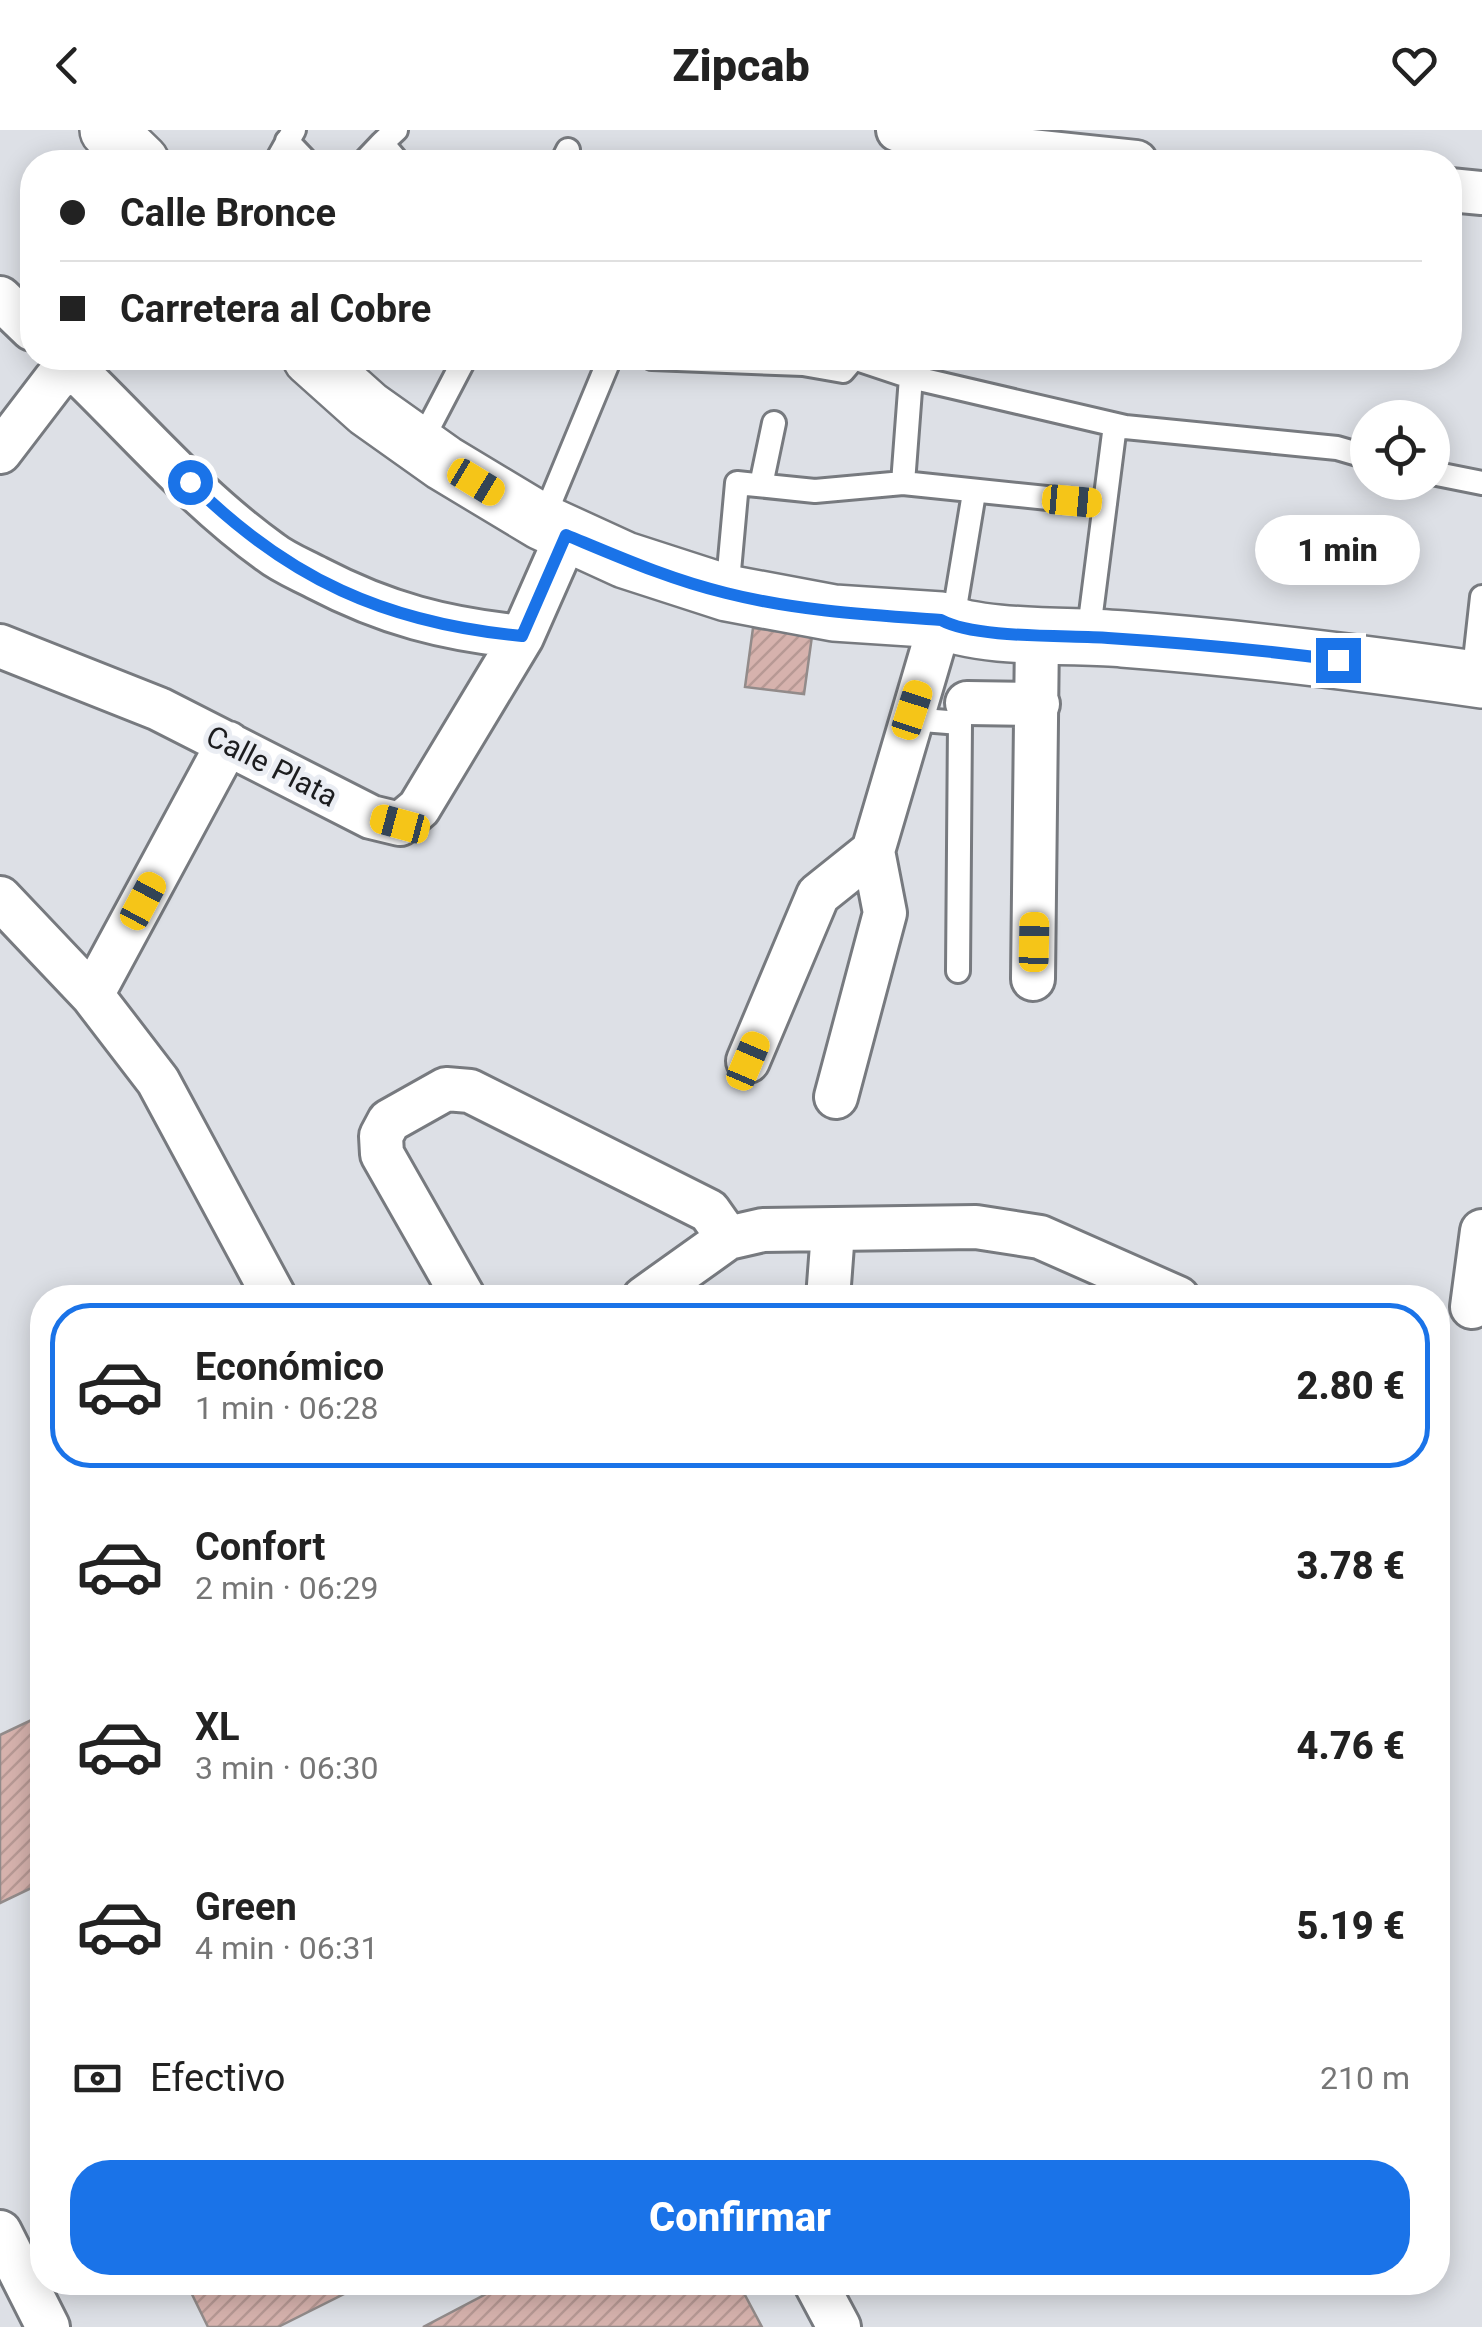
<!DOCTYPE html>
<html lang="es">
<meta charset="utf-8">
<style>
body{margin:0;font-family:Roboto,sans-serif;background:#f2f2f2;color:#222;height:100vh;display:flex;flex-direction:column;font-size:38px;white-space:nowrap}
*{box-sizing:border-box;margin:0}
p{font-size:32px;color:#767676}
.icon{flex:none;width:55px;height:55px;fill:none;stroke:currentColor;stroke-width:2;stroke-linecap:round;stroke-linejoin:round}
.map{position:relative;flex:1;overflow:hidden}
.details{position:absolute;left:30px;top:1155px;width:1420px;height:1010px;display:flex;flex-direction:column;background:#fff;border-radius:40px;box-shadow:0 5px 25px #0003}
.details>*{flex:none}
.guide{position:absolute;left:20px;top:20px;width:1442px;height:220px;border-radius:40px;box-shadow:0 5px 25px #0003;display:grid;align-content:center;height:220px;padding:0 40px;background:#fff}
.buttons{position:absolute;left:1350px;top:270px;display:grid;gap:20px}
.buttons a{display:grid;place-items:center;width:100px;height:100px;border-radius:50%;background:#fff;box-shadow:0 5px 25px #0003;font-size:50px}
.end{position:absolute;width:45px;height:45px;margin:-22px;border:12px solid #1a73e8;background:#fff;box-shadow:0 0 0 5px #fff}
.from{border-radius:50%}
.bubble{position:absolute;height:70px;border-radius:35px;background:#fff;box-shadow:0 5px 25px #0003;font-size:32px;font-weight:800;line-height:70px;text-align:center}
.car{position:absolute;width:30px;height:60px;margin:-30px -15px;border-radius:12px;box-shadow:0 0 8px 2px #0007;background:linear-gradient(#f5c518 24%,#345 0 40%,#f5c518 0 76%,#345 0 86%,#f5c518 0)}
.guide b{display:flex;align-items:center;gap:35px;height:95px;font-size:38px}
.guide b+b{border-top:2px solid #e0e0e0}
.guide i{width:25px;height:25px;background:#222}
ul{padding:18px 0 0;list-style:none}
li{display:flex;align-items:center;gap:30px;height:165px;margin:0 20px 15px;padding:0 20px;border:5px solid transparent;border-radius:40px}
li div{flex:1}
li b{display:block;font-size:38px}
li em{font-style:normal;font-weight:800}
li.on{border-color:#1a73e8}
li>.icon{width:90px;height:90px;stroke-width:1.5}
.pay{display:flex;align-items:center;gap:25px;height:110px;padding:0 40px;font-size:38px}
.pay p{margin-inline-start:auto}
.button{display:flex;gap:20px;margin-top:auto;padding:20px 40px}
.button a{flex:1;height:115px;border-radius:40px;background:#1a73e8;color:#fff;font-size:40px;font-weight:800;line-height:115px;text-align:center}
header{display:flex;justify-content:space-between;align-items:center;height:130px;padding:0 40px;background:#fff;font-size:45px;font-weight:800}
.map>svg:first-child{display:block}
</style>
<header><svg class="icon" aria-label="back" viewBox="0 0 24 24"><path d="M15 5l-7 7 7 7"/></svg>Zipcab<svg class="icon" aria-label="heart" viewBox="0 0 24 24"><path d="M12 20l-8-8c-3-5 5-10 8-4 3-6 11-1 8 4z"/></svg></header>
<div class="map">
<svg width="1482" height="2197" viewBox="0 0 1482 2197">
<defs>
<pattern id="building-hatch" width="6" height="6" patternUnits="userSpaceOnUse" patternTransform="scale(2.5)"><rect width="6" height="6" fill="#d6b2ad"/><path d="M-1 1l2-2M0 6l6-6M5 7l2-2" fill="none" stroke="#b79994"/></pattern>
</defs>
<rect width="100%" height="100%" fill="#dde0e6"/>
<path fill="url(#building-hatch)" stroke="#928b8a" stroke-width="2.5" d="M753 498 812 506 804 564 745 557Z
M42 1585V1753L0 1773V1605Z
M42 1863V1889L32 1868Z
M186 2152H368L278 2197H208Z
M509 2152H738L762 2197H423Z"/>
<g fill="none" stroke-linecap="round" stroke-linejoin="round">
<defs>
<path id="service" d="M396 0 382 13 398 32
M287 11 307 32
M276 32 294 0
M364 32 382 13
M562 32 568 20
M652 228 803 234 843 241 854 228 911 247 1125 297 1337 318 1368 327
M419 316 465 228
M1432 343 1482 353
M903 353 911 247
M761 355 774 293
M542 392 610 228
M727 463 737 353 815 361 903 353 1105 374
M952 496 974 363
M1088 507 1115 295
M1473 548 1482 467
M910 589 960 593 958 841"/>
<path id="minor" d="M898 0 927 10 1136 32
M1450 60 1482 63
M0 168 32 199
M63 228C131 292 193 367 270 422 284 433 302 440 317 448 386 484 445 499 522 507
M0 322 55 250 74 238
M0 516 159 579 371 687 400 694 419 678 522 507 567 405
M967 573 1038 574
M873 721 941 490
M0 768 92 865 158 951 275 1168
M1033 849 1037 505
M92 865 228 613
M748 931 818 765 873 721 885 783 836 967
M464 1168 382 1024 381 1006 389 991 446 959 470 961 709 1081 728 1108
M644 1168 728 1108 763 1100 976 1097 1040 1107 1178 1168
M828 1168 833 1102
M1472 1177 1482 1101
M0 2102 48 2197
M815 2152 839 2197"/>
<path id="tertiary" d="M108 0 141 32
M311 228 368 279 444 333 542 392 625 430 727 463 834 483 941 490C976 509 1079 505 1123 509 1243 518 1363 533 1482 550"/>
</defs>
<use href="#service" stroke="#777a7f" stroke-width="28"/>
<use href="#minor" stroke="#777a7f" stroke-width="48"/>
<use href="#tertiary" stroke="#777a7f" stroke-width="60"/>
<use href="#service" stroke="#fff" stroke-width="22"/>
<use href="#minor" stroke="#fff" stroke-width="42"/>
<use href="#tertiary" stroke="#fff" stroke-width="55"/>
</g>
<g fill="none" stroke-linecap="round" stroke-linejoin="round">
<path stroke="#1a73e8" stroke-width="12" d="M190 352C288 449 385 493 522 506L566 405C619 427 671 450 726 463 797 481 869 485 941 490 976 509 1066 505 1108 508 1185 513 1262 520 1338 530"/>
</g>
<g text-anchor="middle" dominant-baseline="central" stroke-width="10" stroke-linejoin="round" paint-order="stroke">
<g font-size="30" fill="#1c1d1f" stroke="#eaedf3">
<text transform="translate(272 636) rotate(27)">Calle Plata</text>
</g>
</g>
</svg>
<div class="buttons">
<a><svg class="icon" aria-label="locate" viewBox="0 0 24 24"><circle cx="12" cy="12" r="6"/><path d="M12 2v4M12 18v4M2 12h4M18 12h4"/></svg></a>
</div>
<i class="end from" style="left:190px;top:352px"></i>
<i class="end" style="left:1338px;top:530px"></i>
<div class="bubble" style="left:1255px;top:385px;width:165px">1 min</div>
<i class="car" style="left:476px;top:352px;rotate:121deg"></i>
<i class="car" style="left:1072px;top:371px;rotate:95deg"></i>
<i class="car" style="left:912px;top:580px;rotate:18deg"></i>
<i class="car" style="left:400px;top:694px;rotate:285deg"></i>
<i class="car" style="left:143px;top:771px;rotate:28deg"></i>
<i class="car" style="left:1034px;top:812px;rotate:1deg"></i>
<i class="car" style="left:748px;top:931px;rotate:23deg"></i>
<div class="guide">
<b><i class="from"></i>Calle Bronce</b>
<b><i></i>Carretera al Cobre</b>
</div>
<section class="details">
<ul>
<li class="on"><svg class="icon" aria-label="car" viewBox="0 0 24 24"><path d="M5 17H2v-5l4-1 3-4h7l3 4 3 1v5h-3M9 17h6M6 11h13"/><circle cx="7" cy="17" r="2"/><circle cx="17" cy="17" r="2"/></svg><div><b>Económico</b><p>1 min · 06:28</p></div><em>2.80 €</em></li>
<li><svg class="icon" aria-label="car" viewBox="0 0 24 24"><path d="M5 17H2v-5l4-1 3-4h7l3 4 3 1v5h-3M9 17h6M6 11h13"/><circle cx="7" cy="17" r="2"/><circle cx="17" cy="17" r="2"/></svg><div><b>Confort</b><p>2 min · 06:29</p></div><em>3.78 €</em></li>
<li><svg class="icon" aria-label="car" viewBox="0 0 24 24"><path d="M5 17H2v-5l4-1 3-4h7l3 4 3 1v5h-3M9 17h6M6 11h13"/><circle cx="7" cy="17" r="2"/><circle cx="17" cy="17" r="2"/></svg><div><b>XL</b><p>3 min · 06:30</p></div><em>4.76 €</em></li>
<li><svg class="icon" aria-label="car" viewBox="0 0 24 24"><path d="M5 17H2v-5l4-1 3-4h7l3 4 3 1v5h-3M9 17h6M6 11h13"/><circle cx="7" cy="17" r="2"/><circle cx="17" cy="17" r="2"/></svg><div><b>Green</b><p>4 min · 06:31</p></div><em>5.19 €</em></li>
</ul>
<div class="pay"><svg class="icon" aria-label="cash" viewBox="0 0 24 24"><path d="M3 7h18v10H3z"/><circle cx="12" cy="12" r="2"/></svg>Efectivo<p>210 m</p></div>
<div class="button"><a>Confirmar</a></div>
</section>
</div>
